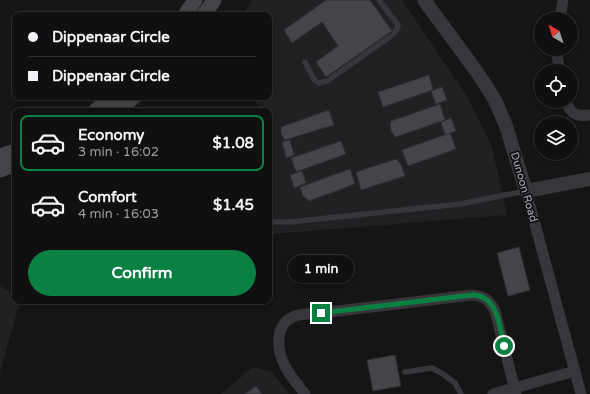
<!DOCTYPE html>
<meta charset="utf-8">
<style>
body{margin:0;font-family:"Varela Round",sans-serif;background:#1e1e1e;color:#f1f3f6;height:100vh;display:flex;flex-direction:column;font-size:15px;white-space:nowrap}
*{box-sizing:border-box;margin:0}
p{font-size:13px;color:#9c9d9f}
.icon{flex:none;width:22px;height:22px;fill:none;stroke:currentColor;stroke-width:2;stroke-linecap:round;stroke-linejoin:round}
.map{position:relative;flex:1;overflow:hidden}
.details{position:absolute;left:12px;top:108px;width:260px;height:196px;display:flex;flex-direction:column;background:#101010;border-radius:8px;box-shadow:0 2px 6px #0003,0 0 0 1px #303030}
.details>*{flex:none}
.guide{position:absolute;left:12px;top:12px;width:260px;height:88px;border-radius:8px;box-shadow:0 2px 6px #0003,0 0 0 1px #303030;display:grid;align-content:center;height:88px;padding:0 16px;background:#101010}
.needle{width:26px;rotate:321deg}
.controls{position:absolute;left:534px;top:12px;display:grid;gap:8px}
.controls a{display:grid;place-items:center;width:44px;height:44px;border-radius:50%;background:#101010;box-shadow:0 2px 6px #0003,0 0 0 1px #303030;font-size:20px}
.end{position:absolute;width:18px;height:18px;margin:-9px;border:5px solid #0b8043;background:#fff;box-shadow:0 0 0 2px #fff}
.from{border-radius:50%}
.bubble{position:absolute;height:28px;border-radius:14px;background:#101010;box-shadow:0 2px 6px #0003,0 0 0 1px #303030;font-size:13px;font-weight:700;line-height:28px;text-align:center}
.guide b{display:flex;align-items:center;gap:14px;height:38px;font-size:15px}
.guide b+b{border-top:1px solid #303030}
.guide i{width:10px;height:10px;background:#f1f3f6}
ul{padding:7px 0 0;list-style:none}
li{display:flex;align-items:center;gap:12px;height:56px;margin:0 8px 6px;padding:0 8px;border:2px solid transparent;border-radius:8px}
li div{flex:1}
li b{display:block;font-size:15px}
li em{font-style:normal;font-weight:700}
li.current{border-color:#0b8043}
li>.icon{width:36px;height:36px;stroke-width:1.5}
.primary-button{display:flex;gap:8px;margin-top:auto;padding:8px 16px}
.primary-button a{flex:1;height:46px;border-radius:24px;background:#0b8043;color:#fff;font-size:16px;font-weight:700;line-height:46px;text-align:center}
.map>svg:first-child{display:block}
</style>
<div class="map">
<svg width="590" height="394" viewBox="0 0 590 394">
<rect width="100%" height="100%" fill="#151516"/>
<path fill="#212123" d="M252 0H402L467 96 492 147 507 215 273 234 269 226V111H262L253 97H269V15H243Z
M0 286 15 294V301H20L0 373Z
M253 367 272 372 289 394H221Z"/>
<path fill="#444549" stroke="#2f2f32" d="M326 0H370L392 31 326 77 316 62 338 46 322 22 292 43 284 30Z
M429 75 433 89 430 91 383 107 378 92Z
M442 87 447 100 436 104 431 91Z
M440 104 445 120 395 137 391 131 390 124 391 121Z
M329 110 334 125 285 140 281 134V127Z
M451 118 456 131 445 135 441 122Z
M450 133 456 149 408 166 402 150Z
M290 140 294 155 286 158 282 142Z
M341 141 346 154 296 172 291 158Z
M396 159 399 162 402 167 405 176 361 190 356 172Z
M350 169 355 184 309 201 303 196 300 187Z
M302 171 306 183 294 188 290 175Z
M519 247 530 290 508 296 497 253Z
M395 355 401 386 373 391 367 360Z
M256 386 262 394H245Z"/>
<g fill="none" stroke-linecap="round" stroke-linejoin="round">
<path stroke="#36363b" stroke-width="5.5" d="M305 62 314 80 319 83 327 81 394 34 397 29 398 25 379 0
M269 222H290L460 204 526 191
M405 372 432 368 443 374 455 383 461 394"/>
<path stroke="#36363b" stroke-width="11" d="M560 19 563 0
M558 49 557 55 560 71
M566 101C570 114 577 117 590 115
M526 191 581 394
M305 394C298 385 290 376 285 366 277 351 274 325 293 317 301 313 312 314 321 313L472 295C485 296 489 300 495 311L516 394
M493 394 575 371"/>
<path stroke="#36363b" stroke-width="14" d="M424 0 477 72 495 100 506 126 526 191 590 179"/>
<path stroke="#44454a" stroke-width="15" d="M185 15 195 0
M204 15 214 0
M95 111 112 97
M117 111 134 97
M0 156 15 151
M0 170 15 165"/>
</g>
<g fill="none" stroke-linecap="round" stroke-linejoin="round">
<path stroke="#0b8043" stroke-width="5" d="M321 313 472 295C477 295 481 296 484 298 498 305 501 332 504 346"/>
</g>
<g text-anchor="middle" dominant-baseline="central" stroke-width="3.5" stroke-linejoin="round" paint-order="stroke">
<g font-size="11" fill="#a8abb5" stroke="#101011">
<text transform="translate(524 187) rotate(74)">Dunoon Road</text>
</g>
</g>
</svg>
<div class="controls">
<a><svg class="needle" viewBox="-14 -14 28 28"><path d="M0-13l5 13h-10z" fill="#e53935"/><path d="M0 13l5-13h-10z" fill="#9c9d9f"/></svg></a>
<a><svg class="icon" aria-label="locate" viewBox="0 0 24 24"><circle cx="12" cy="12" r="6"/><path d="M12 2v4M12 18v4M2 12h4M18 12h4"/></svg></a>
<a><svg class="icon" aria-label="layers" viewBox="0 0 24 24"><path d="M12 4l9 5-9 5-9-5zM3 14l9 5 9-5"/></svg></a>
</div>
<i class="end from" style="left:504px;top:346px"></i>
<i class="end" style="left:321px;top:313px"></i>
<div class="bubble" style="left:288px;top:255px;width:66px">1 min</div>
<div class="guide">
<b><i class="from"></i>Dippenaar Circle</b>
<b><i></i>Dippenaar Circle</b>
</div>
<section class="details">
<ul>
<li class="current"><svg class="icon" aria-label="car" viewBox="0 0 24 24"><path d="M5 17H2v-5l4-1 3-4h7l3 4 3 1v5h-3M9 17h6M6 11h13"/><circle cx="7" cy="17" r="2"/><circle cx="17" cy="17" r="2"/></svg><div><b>Economy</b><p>3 min · 16:02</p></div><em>$1.08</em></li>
<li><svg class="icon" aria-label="car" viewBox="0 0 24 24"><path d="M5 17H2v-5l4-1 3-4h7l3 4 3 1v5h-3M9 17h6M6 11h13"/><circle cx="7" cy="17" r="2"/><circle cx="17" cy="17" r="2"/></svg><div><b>Comfort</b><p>4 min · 16:03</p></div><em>$1.45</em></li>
</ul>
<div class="primary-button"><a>Confirm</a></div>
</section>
</div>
